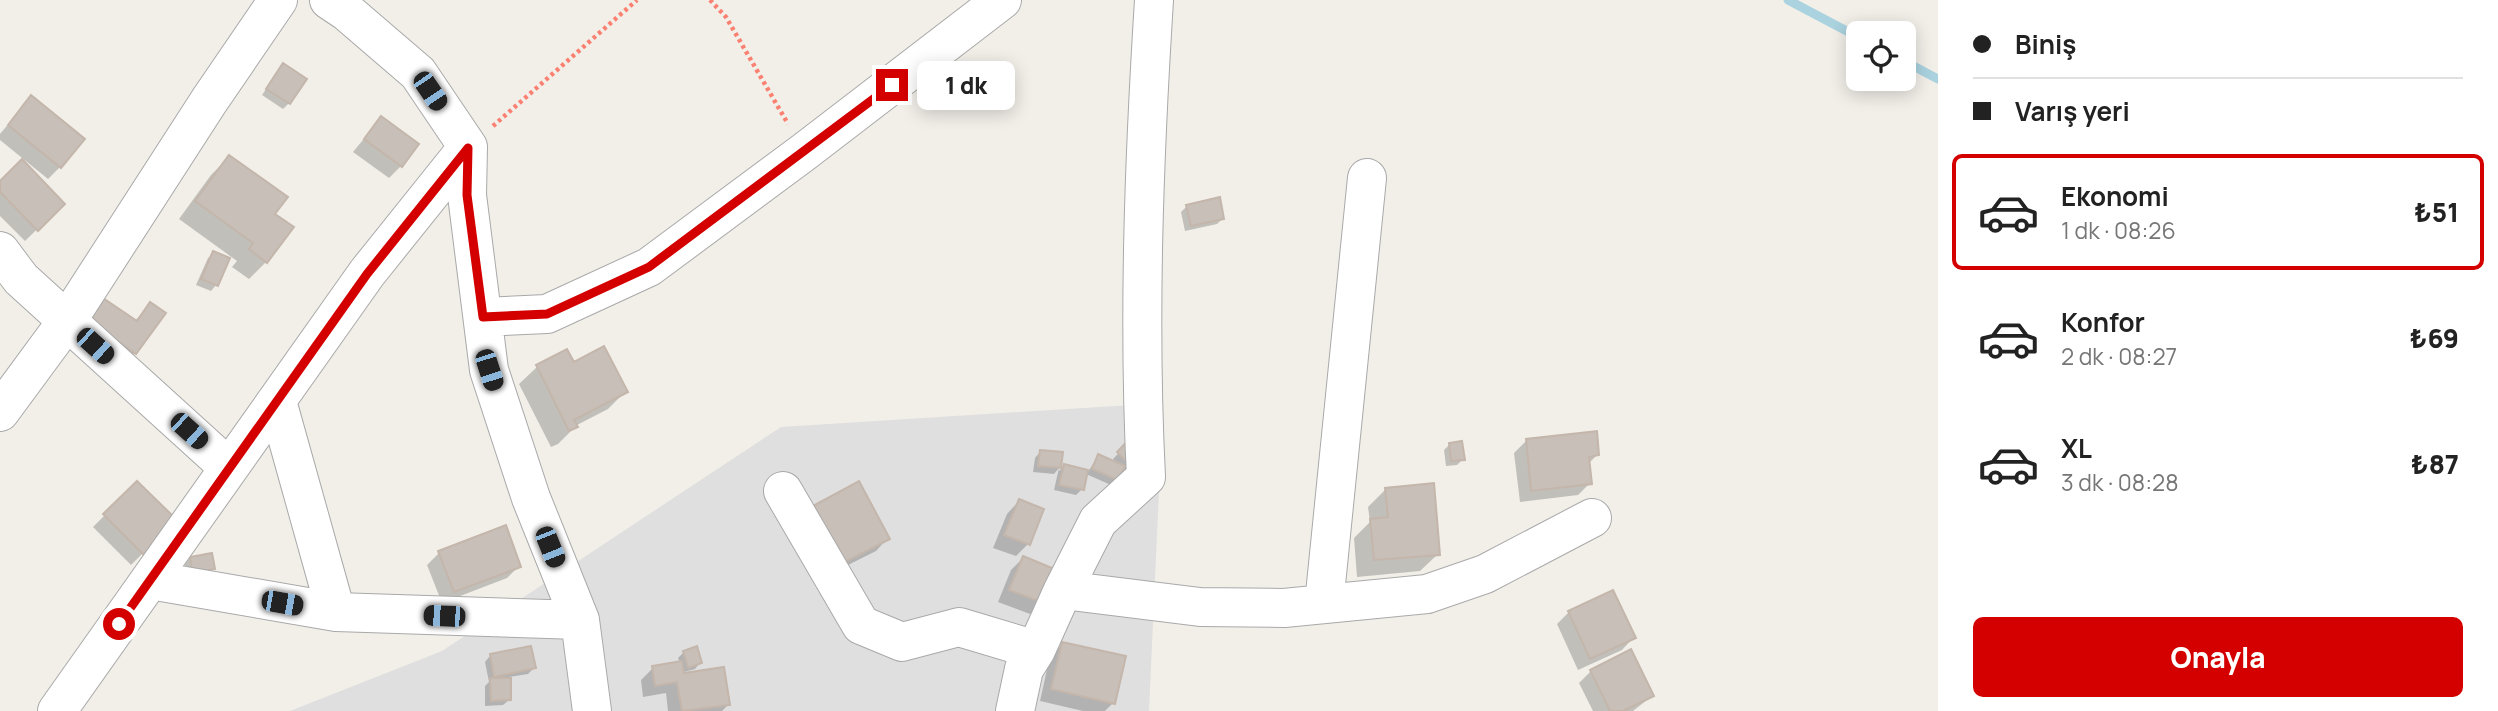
<!DOCTYPE html>
<html lang="tr">
<meta charset="utf-8">
<style>
body{margin:0;font-family:Manrope,sans-serif;background:#f6f6f6;color:#222;height:100vh;display:flex;flex-direction:column;font-size:26px;white-space:nowrap}
*{box-sizing:border-box;margin:0}
p{font-size:23px;color:#767676}
.icon{flex:none;width:38px;height:38px;fill:none;stroke:currentColor;stroke-width:2;stroke-linecap:round;stroke-linejoin:round}
.map{position:relative;flex:1;overflow:hidden}
.details{display:flex;flex-direction:column;background:#fff;width:560px}
.details>*{flex:none}
.hud{display:grid;align-content:center;height:154px;padding:0 35px;background:#fff}
.tools{position:absolute;left:1846px;top:21px;display:grid;gap:14px}
.tools a{display:grid;place-items:center;width:70px;height:70px;border-radius:10px;background:#fff;box-shadow:0 4px 18px #0003;font-size:35px}
.end{position:absolute;width:32px;height:32px;margin:-16px;border:9px solid #d40000;background:#fff;box-shadow:0 0 0 4px #fff}
.from{border-radius:50%}
.bubble{position:absolute;height:49px;border-radius:10px;background:#fff;box-shadow:0 4px 18px #0003;font-size:23px;font-weight:800;line-height:49px;text-align:center}
.car{position:absolute;width:21px;height:42px;margin:-21px -10px;border-radius:9px;box-shadow:0 0 5px 2px #0007;background:linear-gradient(#222 24%,#8ab4d8 0 40%,#222 0 76%,#8ab4d8 0 86%,#222 0)}
.hud b{display:flex;align-items:center;gap:24px;height:66px;font-size:26px}
.hud b+b{border-top:2px solid #e0e0e0}
.hud i{width:18px;height:18px;background:#222}
ul{padding:0;list-style:none}
li{display:flex;align-items:center;gap:21px;height:116px;margin:0 14px 10px;padding:0 21px;border:4px solid transparent;border-radius:10px}
li div{flex:1}
li b{display:block;font-size:26px}
li em{font-style:normal;font-weight:800}
li.active{border-color:#d40000}
li>.icon{width:63px;height:63px;stroke-width:1.5}
.cta{display:flex;gap:14px;margin-top:auto;padding:14px 35px}
.cta a{flex:1;height:80px;border-radius:10px;background:#d40000;color:#fff;font-size:28px;font-weight:800;line-height:80px;text-align:center}
main{display:flex;flex:1;min-height:0}
.map>svg:first-child{display:block}
</style>
<main>
<div class="map">
<svg width="1938" height="711" viewBox="0 0 1938 711">
<rect width="100%" height="100%" fill="#f2efe9"/>
<path fill="#e0dfdf" d="M1163 403 1149 711H290L442 651 781 427Z"/>
<path fill="#0003" d="M278 71 289 103 283 109 262 95Z
M31 97 60 167 48 179 0 140V134Z
M381 118 401 166 389 178 353 152Z
M229 157 273 214 266 262 249 279 232 267 237 261 179 219 211 175Z
M0 183 63 204 25 241 0 216Z
M1187 206 1223 218 1217 224 1185 231 1181 212Z
M214 253 216 285 211 291 196 285 208 258Z
M150 304 135 353 123 365 77 332 134 322Z
M573 364 625 392 608 409 577 425 558 444 551 447 519 384 537 367Z
M1138 433 1140 454 1124 471 1122 468 1117 479 1111 485 1086 474 1082 489 1076 495 1054 490 1059 468V471L1064 466 1088 472 1098 456 1118 465 1113 459Z
M1527 440 1597 455 1588 464 1590 483 1578 495 1520 502 1514 453Z
M1450 444 1463 459 1457 465 1446 466 1444 450Z
M1040 452 1059 468 1054 474 1033 472 1035 458Z
M137 483 175 521 131 565 93 527Z
M1386 489 1438 554 1420 571 1357 577 1354 538 1370 522 1368 507Z
M1019 501 1042 510 1028 544 1016 556 993 548 1007 514Z
M802 520 888 538 876 551 830 574Z
M439 553 519 566 507 578 442 603 427 565Z
M190 558 213 568 207 574 187 577 185 564Z
M1023 558 1042 602 1030 614 998 602 1011 570Z
M1569 612 1634 637 1622 650 1578 670 1557 624Z
M1063 644 1113 703 1105 711H1083L1040 701 1050 656Z
M684 652 700 663 695 669 680 673 729 704 722 711H668L666 693 643 697 641 680 653 668 680 663 678 658Z
M490 656 534 668 528 674 509 677V700L503 705 485 706V686L489 682 485 662Z
M1591 671 1652 696 1633 711H1593L1579 683Z"/>
<g fill="none" stroke-linecap="round" stroke-linejoin="round">
<path stroke="#aad3df" stroke-width="9" d="M1788 0 1858 37
M1904 61 1938 79"/>
</g>
<path fill="#c7bfb8" stroke="#c4b6ab" stroke-width="2" d="M283 63 307 79 290 104 266 89Z
M31 95 85 139 61 168 8 125Z
M381 116 419 144 402 167 364 139Z
M229 155 288 197 275 214 294 227 267 263 249 249 253 243 195 201Z
M22 159 65 204 38 231 0 192V181Z
M1220 197 1224 219 1191 226 1186 205Z
M213 251 230 258 218 286 201 279Z
M103 298 137 321 150 302 166 313 136 354 88 320Z
M604 346 628 392 574 420 578 427 569 431 536 365 567 349 574 362Z
M1139 429 1131 466 1117 452Z
M1597 431 1599 455 1589 457 1592 484 1531 491 1526 439Z
M1462 441 1465 460 1451 461 1449 443Z
M1040 450 1063 452 1061 468 1038 466Z
M1098 454 1125 466 1118 480 1092 469Z
M1064 464 1088 470 1084 490 1059 485Z
M137 481 178 521 144 555 103 514Z
M859 481 890 539 843 563 813 506Z
M1434 483 1440 555 1374 560 1370 519 1388 517 1385 488Z
M1019 499 1044 509 1030 545 1004 535Z
M506 525 521 567 454 592 438 551Z
M212 553 215 569 192 573 190 557Z
M1023 556 1057 570 1044 603 1009 590Z
M1613 590 1636 638 1590 659 1568 611Z
M1062 642 1126 656 1115 704 1051 689Z
M531 646 536 668 494 677 490 654Z
M697 646 702 663 688 668 683 651Z
M1631 649 1654 696 1623 711H1610L1590 670Z
M682 661 684 673 724 667 730 705 682 711 677 682 655 686 652 666Z
M490 678H511V700L491 701Z"/>
<g fill="none" stroke-linecap="round" stroke-linejoin="round">
<defs>
<path id="minor" d="M329 0 347 12 418 73 468 147 467 195 489 370 531 498 580 620 592 711
M0 251 21 279 228 467
M483 317 547 314 649 267 804 152 1002 0
M277 401 336 612
M0 412 67 321 209 101 278 0
M783 491 861 625 902 642 959 627 1036 650
M150 580 336 612 580 620
M1063 590 1200 607 1284 608 1427 594 1485 574 1592 518
M1324 604 1367 178
M57 711 367 273 468 147
M1015 711 1024 669 1036 650 1063 590 1098 521 1146 477C1138 318 1144 159 1154 0"/>
</defs>
<use href="#minor" stroke="#a9a9a9" stroke-width="40"/>
<path stroke="#fa8072" stroke-width="4.5" stroke-dasharray="3.5 3.5" stroke-linecap="butt" d="M710 0 726 17 788 124
M493 126 637 0"/>
<use href="#minor" stroke="#fff" stroke-width="38"/>
</g>
<g fill="none" stroke-linecap="round" stroke-linejoin="round">
<path stroke="#d40000" stroke-width="9" d="M119 624 367 274 468 148 467 195 483 317 547 314 649 267 892 85"/>
</g>
</svg>
<div class="tools">
<a><svg class="icon" aria-label="locate" viewBox="0 0 24 24"><circle cx="12" cy="12" r="6"/><path d="M12 2v4M12 18v4M2 12h4M18 12h4"/></svg></a>
</div>
<i class="end from" style="left:119px;top:624px"></i>
<i class="end" style="left:892px;top:85px"></i>
<div class="bubble" style="left:917px;top:61px;width:98px">1 dk</div>
<i class="car" style="left:430px;top:91px;rotate:146deg"></i>
<i class="car" style="left:95px;top:346px;rotate:132deg"></i>
<i class="car" style="left:489px;top:370px;rotate:162deg"></i>
<i class="car" style="left:189px;top:431px;rotate:132deg"></i>
<i class="car" style="left:550px;top:547px;rotate:158deg"></i>
<i class="car" style="left:282px;top:603px;rotate:100deg"></i>
<i class="car" style="left:444px;top:616px;rotate:272deg"></i>
</div>
<section class="details">
<div class="hud">
<b><i class="from"></i>Biniş</b>
<b><i></i>Varış yeri</b>
</div>
<ul>
<li class="active"><svg class="icon" aria-label="car" viewBox="0 0 24 24"><path d="M5 17H2v-5l4-1 3-4h7l3 4 3 1v5h-3M9 17h6M6 11h13"/><circle cx="7" cy="17" r="2"/><circle cx="17" cy="17" r="2"/></svg><div><b>Ekonomi</b><p>1 dk · 08:26</p></div><em>₺51</em></li>
<li><svg class="icon" aria-label="car" viewBox="0 0 24 24"><path d="M5 17H2v-5l4-1 3-4h7l3 4 3 1v5h-3M9 17h6M6 11h13"/><circle cx="7" cy="17" r="2"/><circle cx="17" cy="17" r="2"/></svg><div><b>Konfor</b><p>2 dk · 08:27</p></div><em>₺69</em></li>
<li><svg class="icon" aria-label="car" viewBox="0 0 24 24"><path d="M5 17H2v-5l4-1 3-4h7l3 4 3 1v5h-3M9 17h6M6 11h13"/><circle cx="7" cy="17" r="2"/><circle cx="17" cy="17" r="2"/></svg><div><b>XL</b><p>3 dk · 08:28</p></div><em>₺87</em></li>
</ul>
<div class="cta"><a>Onayla</a></div>
</section>
</main>
